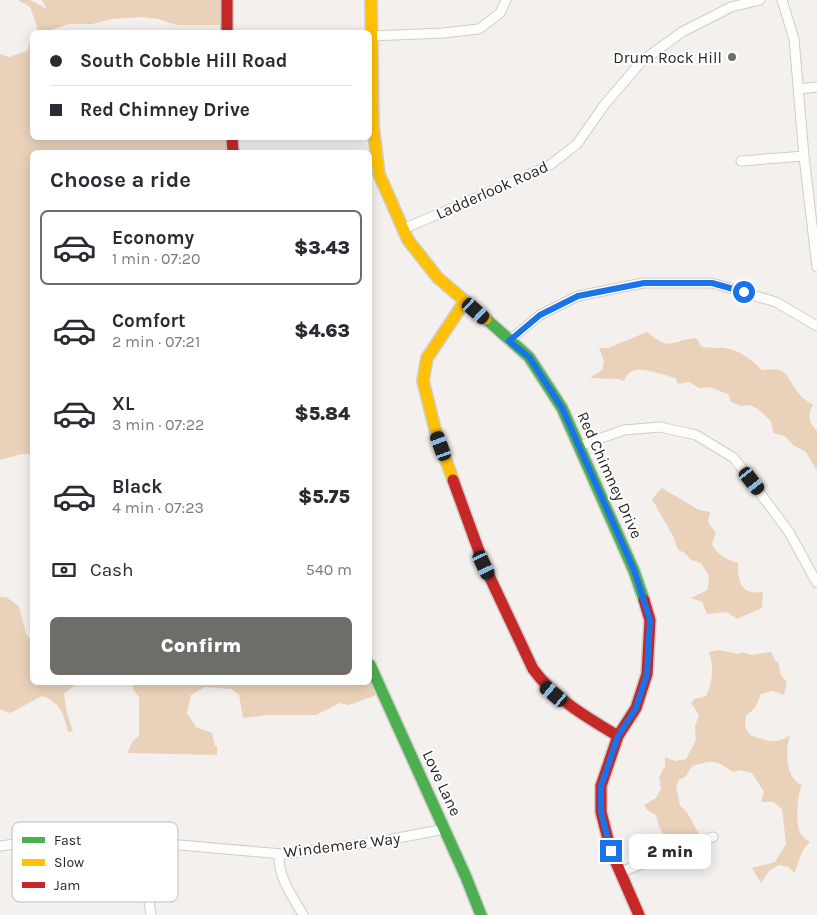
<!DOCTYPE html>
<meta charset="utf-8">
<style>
body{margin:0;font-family:Karla,sans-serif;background:#f2f2f3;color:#2b2b33;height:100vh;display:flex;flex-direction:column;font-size:19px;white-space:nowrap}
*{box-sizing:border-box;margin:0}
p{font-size:16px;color:#7c7c81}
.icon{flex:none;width:28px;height:28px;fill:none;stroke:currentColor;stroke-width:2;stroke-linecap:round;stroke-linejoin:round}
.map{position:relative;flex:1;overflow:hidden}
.sheet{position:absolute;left:30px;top:150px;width:342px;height:535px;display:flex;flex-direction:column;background:#fff;border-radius:8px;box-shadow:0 2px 12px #0003}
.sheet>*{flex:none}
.top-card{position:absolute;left:30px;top:30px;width:342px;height:110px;border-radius:8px;box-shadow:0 2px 12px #0003;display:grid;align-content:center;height:110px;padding:0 20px;background:#fff}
.end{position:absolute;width:22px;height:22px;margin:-11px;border:6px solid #1a73e8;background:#fff;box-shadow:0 0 0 2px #fff}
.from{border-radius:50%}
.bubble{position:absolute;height:35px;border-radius:8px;background:#fff;box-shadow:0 2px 12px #0003;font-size:16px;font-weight:800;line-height:35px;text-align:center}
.car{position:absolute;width:15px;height:30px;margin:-15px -8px;border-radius:6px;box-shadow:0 0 4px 1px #0007;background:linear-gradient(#222 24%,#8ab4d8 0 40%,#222 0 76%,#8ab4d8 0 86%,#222 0)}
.top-card b{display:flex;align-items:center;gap:18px;height:48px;font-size:19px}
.top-card b+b{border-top:1px solid #e1e1e2}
.top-card i{width:12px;height:12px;background:#2b2b33}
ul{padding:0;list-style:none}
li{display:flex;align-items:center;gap:15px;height:75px;margin:0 10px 8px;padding:0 10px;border:2px solid transparent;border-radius:8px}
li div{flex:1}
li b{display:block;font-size:19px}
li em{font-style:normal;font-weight:800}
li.on{border-color:#6f6d6a}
li>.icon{width:45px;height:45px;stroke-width:1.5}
h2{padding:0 20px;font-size:22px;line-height:60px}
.pay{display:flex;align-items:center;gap:12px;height:55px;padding:0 20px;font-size:19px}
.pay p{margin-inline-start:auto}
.action{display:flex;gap:10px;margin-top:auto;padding:10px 20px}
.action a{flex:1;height:58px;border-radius:8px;background:#6f6d6a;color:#fff;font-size:20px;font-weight:800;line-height:58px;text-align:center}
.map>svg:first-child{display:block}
</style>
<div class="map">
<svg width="817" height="915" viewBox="0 0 817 915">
<rect width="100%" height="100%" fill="#f4f0ed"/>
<path fill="#ead2ba" d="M18 0H30L47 9 42 0H228L227 25H177L158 19 142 17 113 19 92 24H69L51 30 50 32H36L37 27 30 7Z
M32 39V138H232L233 152H32V454H22L0 460V54L9 57 27 51Z
M647 332C672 352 669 341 696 338L701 346C708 349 716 347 724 348 741 350 750 359 762 370 790 366 785 377 800 395 803 399 809 402 813 405 807 415 809 423 817 431V471L806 452 793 445 785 436 773 433 771 421 758 409 750 405 741 406 731 402 728 394 709 387 699 388 689 382 678 384 675 378C665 375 645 368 635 370 629 372 626 376 624 381L618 379 590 378 602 370 604 361 599 348H608Z
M662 488 699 510 710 512 708 522 716 533 712 544C717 555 727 560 738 563 738 580 740 595 761 592L763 593 762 608 737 619 727 612 707 614 702 602 691 598 707 590 709 583 708 574 701 563 691 560 685 553 678 550 673 536 652 499Z
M0 597H6L19 606 26 634 32 641V682L77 683 64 694 67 713 73 731 68 732C64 714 60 702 42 696L10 713 0 709Z
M718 650 738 654 742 652 751 655 771 652 776 662H778L781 675 787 682 784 695 773 691 761 694 755 708 746 716 745 727 750 735C766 740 775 746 790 735 785 750 785 779 802 785 797 795 796 819 799 830 801 836 805 839 810 842 801 850 798 862 795 873L788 867 779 865 770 870 761 883 752 868 775 862 786 844 782 809 773 802H761L764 792 752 773 741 770 733 772C714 759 714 760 692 766L686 776 679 780 676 786 680 805 688 814 700 836 698 839 674 851 659 827 656 815 647 810 644 805 656 798 661 789 659 777 665 766V757L675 761 686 759 696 740 695 726 699 715 691 703 694 699 706 696C713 682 714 666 709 652Z
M370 667 382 693 349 705 340 703 316 715H268L243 718 239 695 232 689 205 687 191 695 187 713 196 727 212 733 215 746H217V755L127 753 133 741 139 736V697L133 689V683L370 682Z"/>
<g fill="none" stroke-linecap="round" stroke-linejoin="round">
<defs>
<path id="street" d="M782 0 794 39 804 156 817 267
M371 36 443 33 479 29 500 13 506 0
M799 89 817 87
M741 161 804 156
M403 229 502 187 550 165 577 144 605 104 642 61 682 32 731 7 760 0
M509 341 540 315 578 296 643 283H712L776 302 817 326
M579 446 624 430 660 427 696 435 734 458 789 532 817 583
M0 846 45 840 83 839 134 841 283 854 377 842 445 829
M279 854C278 878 292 895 303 915
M621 872 713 837
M151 915 147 886 154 843"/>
<path id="fast" d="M486 319 529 357 562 408 634 571 644 600
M370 665 466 877 481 915"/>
<path id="slow" d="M371 0 373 126 379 174 408 240 438 278 486 319
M453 480 435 429 423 381 427 358 465 301"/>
<path id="jam" d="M227 0V32
M232 138 233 152
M453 480 484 565 533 669C555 699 586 717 618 736
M639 915 611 851 601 812V786L618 736 636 708 647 674 650 620 644 600"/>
</defs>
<use href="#street" stroke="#cfcdca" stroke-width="11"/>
<use href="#fast" stroke="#cfcdca" stroke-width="14"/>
<use href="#slow" stroke="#cfcdca" stroke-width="14"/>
<use href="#jam" stroke="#cfcdca" stroke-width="14"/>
<use href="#street" stroke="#fdfdfc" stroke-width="9"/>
<use href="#fast" stroke="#4caf50" stroke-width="11"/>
<use href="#slow" stroke="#ffc107" stroke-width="11"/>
<use href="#jam" stroke="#c62828" stroke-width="11"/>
</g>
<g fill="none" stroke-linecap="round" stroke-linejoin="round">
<path stroke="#1a73e8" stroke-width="6" d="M611 851 601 812V786L618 736 636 708 647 674 650 620 634 570 562 408 529 357 509 341 540 315 578 296 644 283H712L744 292"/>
</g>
<circle fill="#6f6d6a" stroke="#fff" stroke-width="2" cx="732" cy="57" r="5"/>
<g text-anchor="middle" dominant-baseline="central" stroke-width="4" stroke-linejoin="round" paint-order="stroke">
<g font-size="16" fill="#282623" stroke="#fff" text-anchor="end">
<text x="722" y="57">Drum Rock Hill</text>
</g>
<g font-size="16" fill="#282623" stroke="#fff">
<text transform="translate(492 190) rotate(-24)">Ladderlook Road</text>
<text transform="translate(610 475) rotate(66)">Red Chimney Drive</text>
<text transform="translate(442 783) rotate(65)">Love Lane</text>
<text transform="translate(342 845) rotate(-7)">Windemere Way</text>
</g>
</g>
<rect x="12" y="822" width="166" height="80" rx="8" fill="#fff" stroke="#bebebd" stroke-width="1"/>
<rect x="22" y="837" width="23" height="6" fill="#4caf50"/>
<rect x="22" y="859" width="23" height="7" fill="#ffc107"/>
<rect x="22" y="882" width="23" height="6" fill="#c62828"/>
<g font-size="14" fill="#282623">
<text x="54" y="845">Fast</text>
<text x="54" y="867">Slow</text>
<text x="54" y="890">Jam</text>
</g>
</svg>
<i class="end from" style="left:744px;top:292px"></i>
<i class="end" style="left:611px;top:851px"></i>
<div class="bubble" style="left:629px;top:834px;width:82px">2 min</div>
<i class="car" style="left:476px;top:311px;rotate:132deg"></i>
<i class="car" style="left:441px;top:446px;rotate:340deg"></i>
<i class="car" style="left:752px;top:481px;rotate:142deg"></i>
<i class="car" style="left:484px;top:565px;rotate:155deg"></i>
<i class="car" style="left:554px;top:694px;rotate:310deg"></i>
<div class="top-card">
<b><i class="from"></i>South Cobble Hill Road</b>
<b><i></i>Red Chimney Drive</b>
</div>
<section class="sheet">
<h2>Choose a ride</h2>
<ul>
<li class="on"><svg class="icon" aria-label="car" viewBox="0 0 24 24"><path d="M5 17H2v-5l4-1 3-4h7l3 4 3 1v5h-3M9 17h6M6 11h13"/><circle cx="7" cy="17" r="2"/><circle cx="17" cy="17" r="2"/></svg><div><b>Economy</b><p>1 min · 07:20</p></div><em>$3.43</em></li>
<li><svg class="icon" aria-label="car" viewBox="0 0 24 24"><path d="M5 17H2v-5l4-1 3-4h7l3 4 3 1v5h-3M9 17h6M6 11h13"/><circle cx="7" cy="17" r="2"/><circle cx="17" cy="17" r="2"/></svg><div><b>Comfort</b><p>2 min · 07:21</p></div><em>$4.63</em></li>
<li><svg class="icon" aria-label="car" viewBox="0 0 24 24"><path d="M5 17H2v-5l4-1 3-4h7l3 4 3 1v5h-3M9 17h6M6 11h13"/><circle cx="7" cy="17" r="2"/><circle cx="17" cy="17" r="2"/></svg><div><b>XL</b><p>3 min · 07:22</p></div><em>$5.84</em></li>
<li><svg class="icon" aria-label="car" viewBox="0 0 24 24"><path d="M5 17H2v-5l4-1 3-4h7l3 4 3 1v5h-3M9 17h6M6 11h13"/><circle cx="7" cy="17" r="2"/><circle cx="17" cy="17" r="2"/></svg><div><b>Black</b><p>4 min · 07:23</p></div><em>$5.75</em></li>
</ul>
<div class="pay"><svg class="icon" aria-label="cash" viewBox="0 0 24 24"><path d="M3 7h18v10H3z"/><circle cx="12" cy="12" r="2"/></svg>Cash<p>540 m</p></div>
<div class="action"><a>Confirm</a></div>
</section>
</div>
